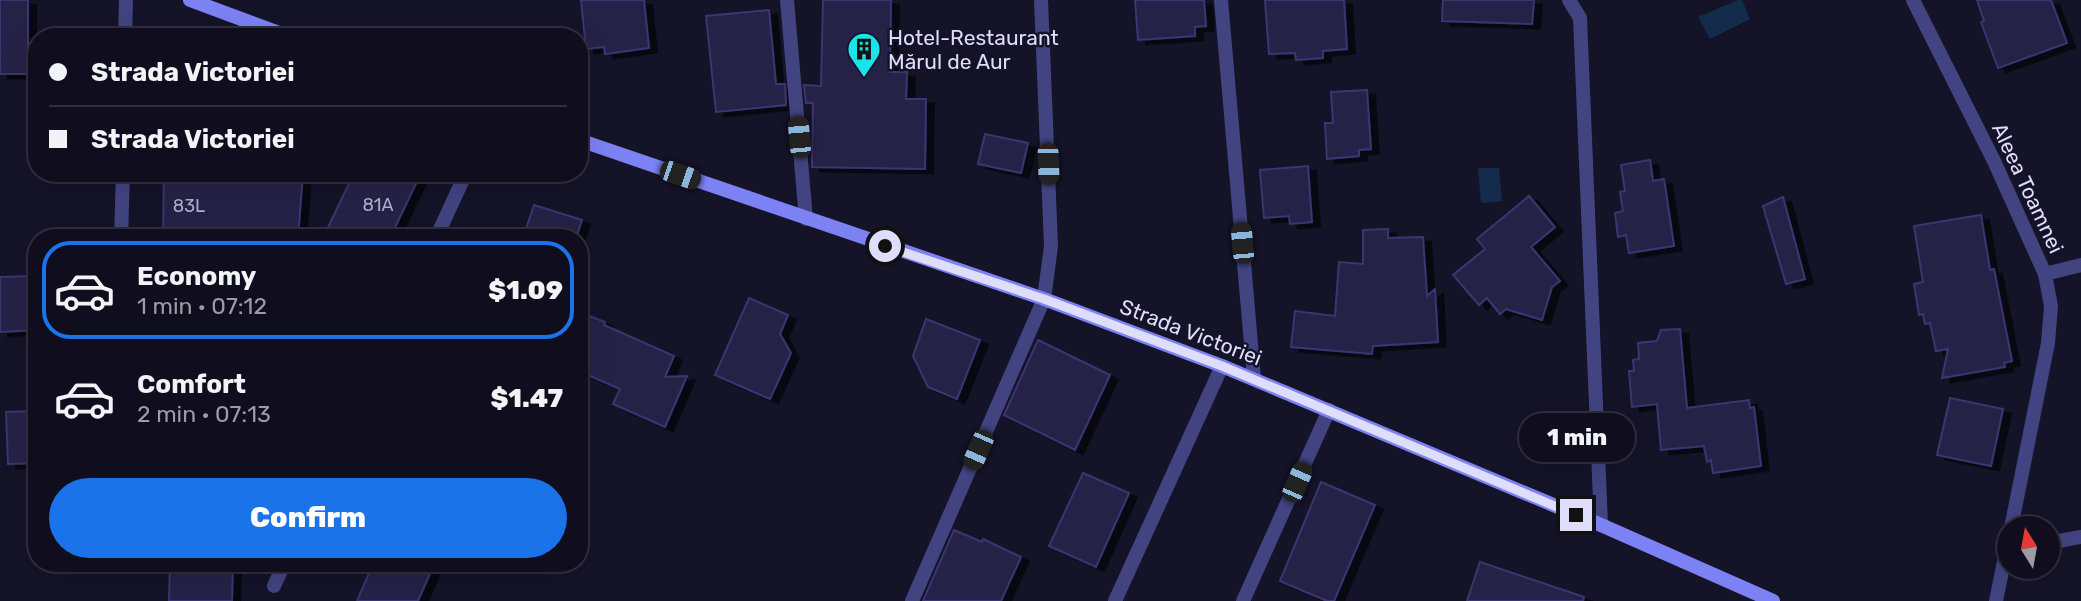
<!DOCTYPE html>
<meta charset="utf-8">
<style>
body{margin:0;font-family:Rubik,sans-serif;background:#1e1c2b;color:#f1f3f6;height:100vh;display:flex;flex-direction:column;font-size:26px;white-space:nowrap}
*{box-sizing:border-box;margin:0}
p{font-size:23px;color:#9c9ca4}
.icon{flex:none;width:38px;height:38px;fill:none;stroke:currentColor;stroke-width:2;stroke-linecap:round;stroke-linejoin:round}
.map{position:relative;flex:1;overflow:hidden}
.panel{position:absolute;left:28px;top:229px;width:560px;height:343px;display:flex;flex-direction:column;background:#100e1e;border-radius:28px;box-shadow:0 7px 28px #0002,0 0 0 2px #302e3c}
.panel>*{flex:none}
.hud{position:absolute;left:28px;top:28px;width:560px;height:154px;border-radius:28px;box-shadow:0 7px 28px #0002,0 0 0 2px #302e3c;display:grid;align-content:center;height:154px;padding:0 21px;background:#100e1e}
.needle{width:46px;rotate:349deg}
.tools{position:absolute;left:1997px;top:516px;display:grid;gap:14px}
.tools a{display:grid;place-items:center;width:63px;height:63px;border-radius:50%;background:#100e1e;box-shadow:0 7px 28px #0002,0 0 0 2px #302e3c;font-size:35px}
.end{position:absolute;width:32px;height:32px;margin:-16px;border:9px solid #deddfc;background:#111;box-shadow:0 0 0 4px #111}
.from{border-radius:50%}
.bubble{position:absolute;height:49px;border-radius:24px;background:#100e1e;box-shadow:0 7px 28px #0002,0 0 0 2px #302e3c;font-size:23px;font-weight:800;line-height:49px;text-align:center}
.car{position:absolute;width:21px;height:42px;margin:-21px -10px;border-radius:9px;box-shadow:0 0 5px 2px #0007;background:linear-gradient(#222 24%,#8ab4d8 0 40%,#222 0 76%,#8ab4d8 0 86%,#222 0)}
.hud b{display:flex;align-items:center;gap:24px;height:66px;font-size:26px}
.hud b+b{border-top:2px solid #302e3c}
.hud i{width:18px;height:18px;background:#f1f3f6}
ul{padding:12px 0 0;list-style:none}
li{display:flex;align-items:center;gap:21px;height:98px;margin:0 14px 10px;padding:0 7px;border:4px solid transparent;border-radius:28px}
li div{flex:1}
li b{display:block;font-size:26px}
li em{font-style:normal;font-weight:800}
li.on{border-color:#1a73e8}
li>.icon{width:63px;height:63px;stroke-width:1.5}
.action{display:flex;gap:14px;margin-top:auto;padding:14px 21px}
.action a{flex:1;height:80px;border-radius:42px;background:#1a73e8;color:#fff;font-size:28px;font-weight:800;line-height:80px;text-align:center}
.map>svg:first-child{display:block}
</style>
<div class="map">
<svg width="2081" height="601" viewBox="0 0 2081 601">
<defs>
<filter id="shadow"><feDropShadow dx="8" dy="4.5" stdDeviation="0" flood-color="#0009"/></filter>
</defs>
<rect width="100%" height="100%" fill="#151328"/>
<path fill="#142c4b" d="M1738 0H1742L1750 19 1710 39 1698 17Z
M1478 168H1499L1502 201 1481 203Z"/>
<path fill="#262047" stroke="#3c3571" stroke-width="2" filter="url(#shadow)" d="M0 0H28V74H0Z
M581 0H644L649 48 605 54 604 47 586 49Z
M823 0H891L890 72H907L906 99H926L925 169 812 167 813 103H806L804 85 821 86Z
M1135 0H1204L1206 26 1195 27V36L1138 40Z
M1265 0H1344L1347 49 1323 51V58L1296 60 1295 53 1269 54Z
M1443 0H1534L1532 24 1442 21Z
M1977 0H2051L2067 43 1998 68 1981 22 1984 21Z
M769 10 776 84H785L786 105 716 112 706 16Z
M1367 90 1371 149 1359 150V156L1327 159 1325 123H1333L1331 92Z
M985 134 1028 143 1021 173 978 164Z
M1650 160 1653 181 1664 179 1674 246 1629 253 1626 235 1618 237 1615 213 1623 211 1620 192 1625 191 1621 165Z
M1308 166 1312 222 1290 224 1289 216 1264 218 1260 170Z
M164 173H303L298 238H163Z
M354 173H421L390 238H323Z
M1529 196 1555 227 1531 247 1560 281 1552 287 1542 320 1506 309 1500 314 1487 298 1479 305 1453 275 1485 249 1477 239Z
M1783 197 1805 279 1786 284 1763 206Z
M534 205 582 220 576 238H523Z
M1981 215 1990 270 1994 269 2012 361 2004 363 2005 367 1942 378 1948 349 1936 351 1930 323 1925 324 1923 314 1919 315 1914 284 1923 282 1914 226Z
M1388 229V238L1423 237 1427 296 1435 289 1438 342 1373 346 1372 354 1291 347 1295 311 1335 316 1339 262 1363 264V230Z
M35 276 37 330 0 332V277Z
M749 298 788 315 780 334 791 353 770 399 715 375Z
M579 312 605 322 604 325 674 356 665 377 687 376 665 427 613 404 620 389 579 371Z
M926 319 980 340 957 399 928 387 913 356Z
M1680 329 1687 408 1749 400 1750 408 1754 407 1761 466 1713 473 1711 460 1707 462 1704 446 1661 450 1657 404 1632 407 1629 371H1634L1633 360 1639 359 1638 343 1657 341 1661 330Z
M1038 340 1110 375 1075 450 1004 415Z
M1950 398 2003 409 1991 466 1937 455Z
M37 411V463L8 464 6 412Z
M1083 473 1129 493 1096 567 1049 546Z
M1321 482 1375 505 1334 601H1327L1280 581Z
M954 530 982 542 983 539 1021 557 1001 601H923Z
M1480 562 1584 597 1583 601H1467Z
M170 564H233L232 601H169Z
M373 564H420L432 569 418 601H357Z"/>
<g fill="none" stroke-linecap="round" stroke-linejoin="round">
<path stroke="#424482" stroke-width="14" d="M1041 0 1051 246 1044 299
M125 37 126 0
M121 238 123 173
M436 238 466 173
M2045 274 2081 265
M2048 543 2081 537
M274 586 284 564
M1115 601 1222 366
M1243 601 1329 410"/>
<path stroke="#424482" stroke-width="14" d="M787 0 806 219
M1221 0 1254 378
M1569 0 1580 18 1601 525
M1913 0 1994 161 2045 274 2051 306 2048 343 2011 528
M912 601 1044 299
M1996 601 2009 537"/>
<path stroke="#7c82f3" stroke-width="14" d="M190 0 290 37
M579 140 1044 299 1222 366 1601 525 1773 601"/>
</g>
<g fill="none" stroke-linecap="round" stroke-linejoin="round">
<path stroke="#deddfc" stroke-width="9" d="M885 246 1044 299 1222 366 1576 515"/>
</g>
<defs>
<symbol id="building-pin" viewBox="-11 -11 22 30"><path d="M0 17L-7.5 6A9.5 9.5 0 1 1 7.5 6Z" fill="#1be3ea" stroke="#151328"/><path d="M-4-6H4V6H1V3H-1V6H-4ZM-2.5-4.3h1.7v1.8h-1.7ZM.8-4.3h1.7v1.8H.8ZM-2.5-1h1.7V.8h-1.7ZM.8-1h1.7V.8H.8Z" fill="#111"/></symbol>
</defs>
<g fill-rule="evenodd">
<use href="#building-pin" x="845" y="30" width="38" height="52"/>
</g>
<g text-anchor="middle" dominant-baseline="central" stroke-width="5" stroke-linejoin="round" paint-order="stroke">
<g font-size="18" fill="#b0aecf">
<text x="378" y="205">81A</text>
<text x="189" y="206">83L</text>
</g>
<g font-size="21" fill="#deddfc" stroke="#151328" text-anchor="start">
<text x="888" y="37">Hotel-Restaurant<tspan x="888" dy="24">Mărul de Aur</tspan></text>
</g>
<g font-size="21" fill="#deddfc" stroke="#151328">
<text transform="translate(2028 188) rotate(65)">Aleea Toamnei</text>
<text transform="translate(1191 332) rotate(21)">Strada Victoriei</text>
</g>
</g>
</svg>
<div class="tools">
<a><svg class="needle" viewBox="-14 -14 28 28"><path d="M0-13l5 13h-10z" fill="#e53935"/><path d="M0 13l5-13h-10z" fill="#9c9ca4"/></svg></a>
</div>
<i class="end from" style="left:885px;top:246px"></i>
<i class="end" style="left:1576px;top:515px"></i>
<div class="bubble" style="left:1519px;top:413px;width:116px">1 min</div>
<i class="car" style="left:799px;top:137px;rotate:355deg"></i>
<i class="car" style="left:1048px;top:164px;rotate:178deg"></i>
<i class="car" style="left:680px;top:175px;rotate:109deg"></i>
<i class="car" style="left:1242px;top:243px;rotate:355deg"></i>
<i class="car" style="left:978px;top:450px;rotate:204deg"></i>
<i class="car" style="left:1297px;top:482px;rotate:24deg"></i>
<div class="hud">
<b><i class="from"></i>Strada Victoriei</b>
<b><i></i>Strada Victoriei</b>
</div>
<section class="panel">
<ul>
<li class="on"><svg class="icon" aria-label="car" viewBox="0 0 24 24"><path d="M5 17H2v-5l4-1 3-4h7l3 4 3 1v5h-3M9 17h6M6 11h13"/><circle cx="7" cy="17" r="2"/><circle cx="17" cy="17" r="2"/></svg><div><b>Economy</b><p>1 min · 07:12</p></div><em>$1.09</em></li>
<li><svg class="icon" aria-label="car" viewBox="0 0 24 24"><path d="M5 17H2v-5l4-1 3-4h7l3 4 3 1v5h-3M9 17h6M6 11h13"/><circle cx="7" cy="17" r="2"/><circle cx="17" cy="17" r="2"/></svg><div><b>Comfort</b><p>2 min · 07:13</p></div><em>$1.47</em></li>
</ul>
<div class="action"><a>Confirm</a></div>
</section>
</div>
